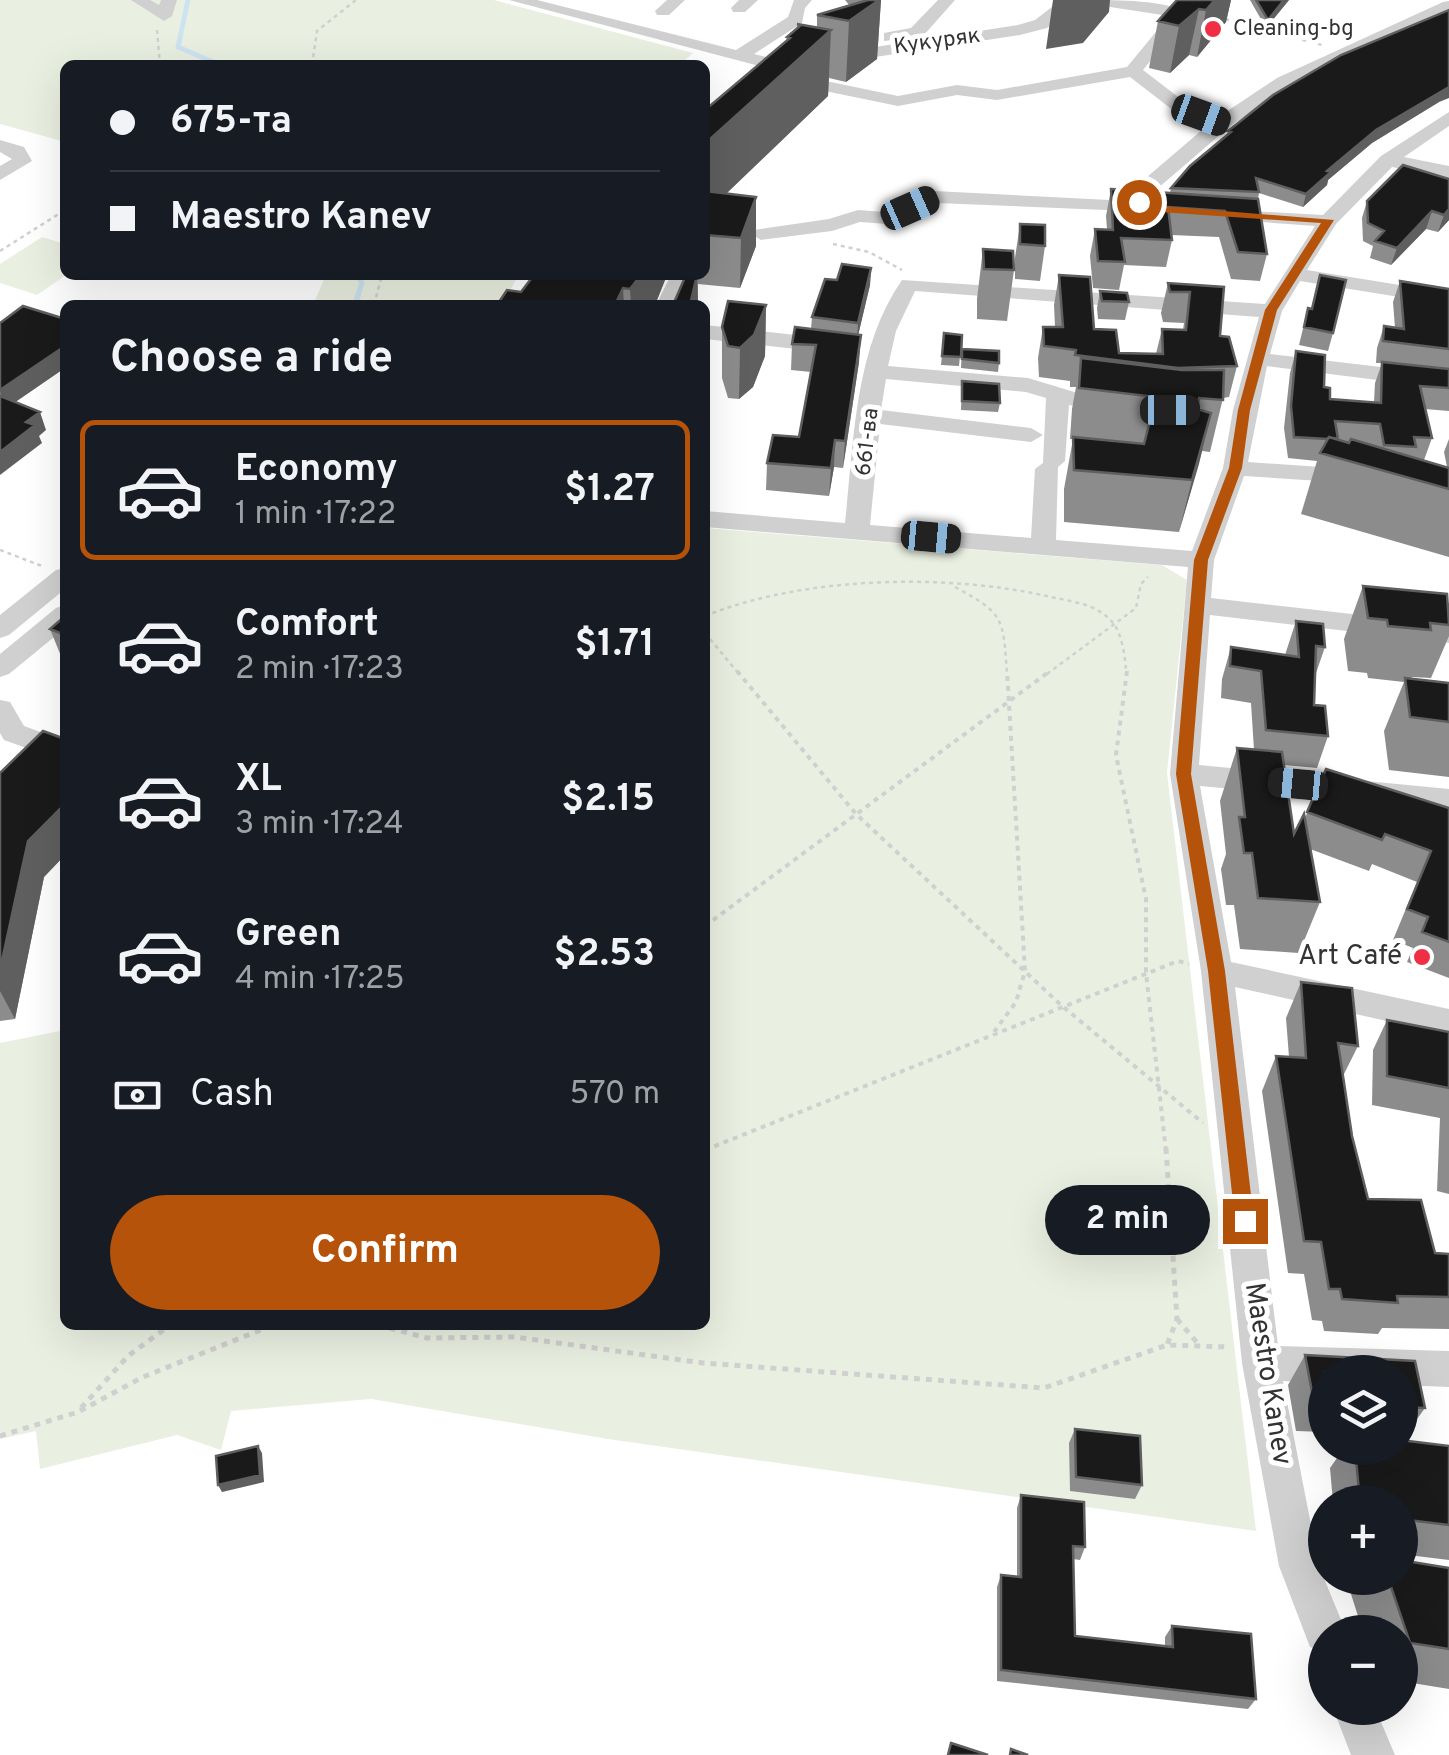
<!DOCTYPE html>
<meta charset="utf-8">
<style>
body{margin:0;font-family:Overpass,sans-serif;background:#20242c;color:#f1f3f6;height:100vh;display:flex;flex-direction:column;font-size:38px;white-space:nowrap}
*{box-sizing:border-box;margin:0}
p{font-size:32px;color:#9ea1a6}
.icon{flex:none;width:55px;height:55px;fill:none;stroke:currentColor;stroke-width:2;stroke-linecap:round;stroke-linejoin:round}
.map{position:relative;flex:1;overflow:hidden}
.side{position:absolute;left:60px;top:300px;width:650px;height:1030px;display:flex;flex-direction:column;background:#171b24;border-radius:15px;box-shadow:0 10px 40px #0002}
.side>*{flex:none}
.top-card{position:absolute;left:60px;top:60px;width:650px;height:220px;border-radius:15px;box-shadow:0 10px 40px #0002;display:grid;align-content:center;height:220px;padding:0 50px;background:#171b24}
.tools{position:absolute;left:1308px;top:1355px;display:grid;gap:20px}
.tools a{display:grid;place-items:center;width:110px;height:110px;border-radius:50%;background:#171b24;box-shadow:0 10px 40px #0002;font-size:50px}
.end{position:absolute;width:45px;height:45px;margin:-22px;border:12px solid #b45309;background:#fff;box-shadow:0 0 0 5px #fff}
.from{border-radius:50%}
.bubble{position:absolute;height:70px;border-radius:35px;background:#171b24;box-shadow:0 10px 40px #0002;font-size:32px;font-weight:700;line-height:70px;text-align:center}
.car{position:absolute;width:30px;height:60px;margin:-30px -15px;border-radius:12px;box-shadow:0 0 8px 2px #0007;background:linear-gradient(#222 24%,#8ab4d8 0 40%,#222 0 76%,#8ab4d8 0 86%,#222 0)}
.top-card b{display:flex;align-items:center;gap:35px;height:95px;font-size:38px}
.top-card b+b{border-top:2px solid #363941}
.top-card i{width:25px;height:25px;background:#f1f3f6}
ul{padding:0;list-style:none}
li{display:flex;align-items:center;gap:30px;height:140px;margin:0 20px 15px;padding:0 30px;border:5px solid transparent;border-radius:15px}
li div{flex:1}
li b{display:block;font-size:38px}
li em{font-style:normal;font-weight:700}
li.active{border-color:#b45309}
li>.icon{width:90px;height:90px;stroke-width:1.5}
h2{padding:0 50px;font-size:45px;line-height:120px}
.pay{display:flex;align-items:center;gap:25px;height:110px;padding:0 50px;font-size:38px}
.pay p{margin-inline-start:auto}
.primary-button{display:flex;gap:20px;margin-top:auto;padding:20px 50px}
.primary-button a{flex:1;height:115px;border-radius:60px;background:#b45309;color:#fff;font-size:40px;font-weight:700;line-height:115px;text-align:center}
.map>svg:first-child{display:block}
</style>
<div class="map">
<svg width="1449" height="1755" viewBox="0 0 1449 1755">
<rect width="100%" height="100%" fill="#fff"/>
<path fill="#eaf0e1" d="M0 0H494L693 53 680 65H65V142L0 124Z
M42 237 65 244 66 275 37 295 0 283V264Z
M326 275H519L501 305H313Z
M705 528 1162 565 1187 580 1167 773 1256 1531 608 1439 371 1399 231 1411 221 1450 177 1435 40 1469 36 1431 0 1439V1043L65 1030V1325H705Z"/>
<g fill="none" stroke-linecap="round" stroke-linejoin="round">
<path stroke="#cde4f0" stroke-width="5" d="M188 0 178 47 220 65
M357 275 362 283 357 298"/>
<path stroke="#cde4f0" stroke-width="6" d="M355 305 358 295"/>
<path stroke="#d0d0d0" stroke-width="2.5" stroke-dasharray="4 4" stroke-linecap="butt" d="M1225 19 1322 45
M157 30 160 65
M312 65 317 31 356 0
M833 244 869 252 902 270
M0 251 65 210
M374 305 382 275
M0 550 42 566
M955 587C1005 614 1003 618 1007 674
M705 616C804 576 948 573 1051 597 1073 602 1098 604 1113 623 1122 633 1126 661 1126 674
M705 633 739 674
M1047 674 1136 608 1141 584 1148 577"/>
<path stroke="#d0d0d0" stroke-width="4" stroke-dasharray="5 5" stroke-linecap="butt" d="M737 671 856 814 1061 1005 1203 1123
M1127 671 1116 755 1146 899V973L1166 1151
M705 926 1050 671
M994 1032 1016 1002 1025 971 1007 671
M705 1150 1178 961 1189 964"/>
<path stroke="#d0d0d0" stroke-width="5" stroke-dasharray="6 6" stroke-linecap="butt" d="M1166 1148 1177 1319 1167 1345
M705 1150 709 1148
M1177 1319 1200 1346
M378 1325 427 1338 515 1337 703 1363 1044 1388 1167 1345 1230 1347
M81 1408 128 1356 170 1325
M0 1436 78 1412 143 1377 273 1325"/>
<path fill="#d0d0d0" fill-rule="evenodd" d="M131 0H150L159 5 161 0H177L172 16 164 21Z
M509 0H537L736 50 788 17 794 0H812L805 8 802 23 754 54 801 66 804 70 797 75 898 96 957 85 997 90 1127 67 1169 16 1097 5 1089 0C1118 0 1165 0 1189 13L1143 70 1186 103 1220 116 1277 78 1443 2 1449 1V12L1289 86 1229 127 1150 195 1149 200 1157 208 1154 212 937 203 887 224 860 222 832 231 761 240 751 234 754 230 829 219 858 210 884 212 934 191 1129 201 1133 189 1209 124 1174 111 1130 77 997 100 957 95 898 106 786 83 783 79 790 74Z
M667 0H685L669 15H657L655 11Z
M739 0H758L745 12H733L731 8Z
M938 0H955L923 36 884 41V33L911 28Z
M1061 0H1080L1047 28 1020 35 836 63 827 58 836 53 1018 25 1035 20Z
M1449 112V126L1404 157 1449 166V178L1392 167 1336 224 1307 270 1449 293V305L1300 281 1282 311 1270 354 1449 375V389L1267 366 1248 462 1351 469 1363 476 1351 483 1244 476 1214 560 1211 598 1449 625V643L1210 615 1199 765 1449 789V809L1200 786 1231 962 1449 1009V1035L1235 987 1278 1346 1449 1351V1387L1400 1385V1372H1325V1383L1283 1381 1319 1566 1346 1632H1325V1653L1310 1647 1279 1566 1242 1363 1201 971 1170 774 1188 567 705 527V511L845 523C854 442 854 349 902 280L1265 304 1315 226 1221 219 1211 213 1214 209 1323 215 1381 156ZM915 291 1259 317 1233 410 1223 468 1192 551 1056 540 1058 467 1065 461 1069 405 1111 411 1122 404 1119 399 1081 394 1028 378 888 366 896 331ZM886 379 1026 392 1046 398 1043 463 1035 469 1031 538 870 525 880 424 1031 442 1043 435 1031 428 881 410Z
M0 140 24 147 32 161 0 180V166L12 159 0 152Z
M671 275H691L678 305H656Z
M705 325 832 339 843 346 832 353 705 339Z
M65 568V589L9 635 0 638V615L56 570Z
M65 605V628L9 674 0 677V654L56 608Z
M0 700 10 702 24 726 65 741V762L4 740 0 733Z
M1333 1708H1375L1395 1755H1351Z"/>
</g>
<path fill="#8c8c8c" d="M845 0H881L877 59 846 82 829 78 828 96 726 194 756 246 740 288 698 284V305H673L686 275H705V110L786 41 787 37 797 28V24L817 27V15L850 6Z
M1231 0 1226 22 1197 57 1189 55 1170 73 1149 68 1158 21Z
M1250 0H1289L1266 28Z
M1439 102 1372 143 1328 180 1327 185 1303 207 1259 193 1258 199 1267 254 1260 281 1231 279 1219 237 1171 235 1172 240 1166 267 1124 265 1119 290 1093 288 1090 256 1095 229H1107L1106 216 1111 189 1170 193 1171 188 1227 135 1228 131Z
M1449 179V220L1438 232 1426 229 1391 265 1370 258 1373 246 1363 241 1362 218 1367 201Z
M1020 224 1045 246 1040 281 1015 279V258Z
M983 249 1014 270 1007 321 977 319V299Z
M871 268 870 285 858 335 859 362 843 468 834 467 829 496 766 490 767 463 799 437 811 372 791 370 792 344 811 329 812 317 837 280Z
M667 275 655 305H497L521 292Z
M1059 275 1094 329 1119 353 1156 354 1162 329 1183 330 1184 323 1163 322 1161 313 1168 283 1224 287 1220 336 1237 366 1229 397 1223 398 1210 452 1202 451 1179 532 1064 522V489L1073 439H1070L1072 409 1076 387H1070V381L1039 377 1038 358 1043 327H1055L1054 305Z
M1400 281 1449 289V411L1425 409 1432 438 1424 460H1420L1447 467 1444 452 1449 439V557L1301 514 1317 461 1288 458 1284 428 1290 373 1296 351 1324 387 1330 399 1374 402 1375 383 1382 363H1376L1377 348 1384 326 1395 328 1393 302Z
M1100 291 1129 302 1125 320 1098 319 1097 308Z
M766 305 765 356 753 387 739 399 728 398 722 378V327Z
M1308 308 1333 333 1328 351 1299 345Z
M944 333 962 335 959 366 941 365Z
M962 349 999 363 998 372 961 368Z
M962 381 1000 403 998 412 961 410Z
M1363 586 1449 603V636L1431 678 1412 677 1411 679 1449 683V777L1389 770 1384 731 1404 682 1368 678 1367 673 1348 671 1344 639Z
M65 616V666L50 629Z
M1296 621 1325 647 1315 676 1314 705 1328 736 1317 768 1284 765 1294 834 1305 818 1326 769 1449 808V978L1407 962 1413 948 1393 940 1417 882 1372 864 1369 871 1310 849 1320 902 1299 953 1240 949 1234 905H1226L1221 869 1226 854 1220 801 1237 748 1254 750 1251 703 1221 698 1222 679 1231 647 1285 655Z
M65 739V855L44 877 15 1019 0 1021V773Z
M1301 982 1358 1046 1343 1076 1352 1136 1368 1199 1435 1253 1449 1254V1329L1382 1328 1378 1334 1324 1331 1322 1321 1312 1320 1304 1274 1288 1273 1262 1091 1276 1056 1289 1057 1286 1018Z
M1387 1020 1449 1032V1194L1437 1191 1440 1118 1372 1105 1373 1050Z
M1305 1355 1415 1361 1425 1408 1404 1437H1400V1372H1325V1432L1296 1431 1288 1385Z
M1075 1429 1142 1485 1135 1499 1070 1491 1069 1443Z
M1449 1446V1560L1400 1554V1502H1333L1330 1468 1344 1448Z
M1021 1495 1085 1547 1080 1560 1073 1559 1075 1636 1165 1646V1637L1172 1626 1256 1699 1248 1709 997 1681V1587L1001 1575 1017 1577V1508Z
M1449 1568V1689L1400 1681V1632H1363L1351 1594 1364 1578H1400Z"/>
<path fill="#5f5f5f" d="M871 0H881L877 59 846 82 849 21Z
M1053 0H1110L1109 12 1083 43 1046 49Z
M1215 0H1231L1226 22 1197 57 1206 10Z
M1284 0H1289L1266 28 1268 20Z
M1199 9 1189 55 1170 73 1179 26Z
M831 30 828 96 709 210 708 141Z
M1449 87V98L1439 102 1372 143 1328 180 1327 185 1303 207 1306 194 1327 171 1376 130Z
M756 197V246L740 288 741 238Z
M1449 209V220L1438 232 1444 215Z
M1432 211 1426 229 1391 265 1397 248Z
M871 268 870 285 857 340 858 323Z
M641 275H667L655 305H631L630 289Z
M697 275 698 305H690Z
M623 288 624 305H615Z
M766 305 765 356 753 387 739 399 740 348Z
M861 335 859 362 843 468 845 441Z
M65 346V368L1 412 0 390Z
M40 412 46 430 39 436 42 443 0 475V452L26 422Z
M1211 413 1199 464 1179 532 1192 480Z
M835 440 834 467 829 496 831 468Z
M60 809 65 821V855L44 877 15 1019 0 991V970L28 841Z
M258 1446 262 1453 264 1482 222 1492 218 1485Z"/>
<path fill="#1a1a1a" stroke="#5f5f5f" stroke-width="2.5" d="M868 0H879L849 21 817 15Z
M1177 0H1215L1206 10 1199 9 1179 26 1158 21Z
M1256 0H1284L1268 20Z
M1449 10V87L1376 130 1327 171 1331 172 1306 194 1256 178 1259 192 1171 188 1190 166 1231 132 1228 131 1273 95 1341 55Z
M797 24 831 30 708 141 705 140V110L790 38 787 37 801 25Z
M1403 165 1449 179V209L1444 215 1432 211 1397 248 1375 241 1384 231 1368 223 1367 201Z
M1111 189 1258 199 1267 254 1238 252 1225 211 1168 207 1172 240 1121 238 1125 262 1098 261 1095 229 1113 230Z
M705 191 756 197 741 238 705 235Z
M1020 224 1045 225V246L1020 244Z
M983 249 1013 251 1014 270 984 269Z
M842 264 871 268 858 323 812 317 825 279 837 280Z
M534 275H641L630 289 623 288 615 305H497L507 290 521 292Z
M686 275H697L690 305H673Z
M1059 275 1090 277 1094 329 1116 330 1119 353 1163 354 1162 329 1186 330 1190 292H1170L1168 283 1224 287 1220 336 1229 337 1237 366 1178 368 1075 355 1076 350 1044 346 1043 327H1063Z
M1320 275 1346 280 1333 333 1304 327 1308 308 1312 309Z
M1400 281 1449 289V349L1383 341 1384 326 1404 329Z
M1100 291 1127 293 1129 302 1102 301Z
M728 301 766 305 754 335 740 348 728 346 722 327Z
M23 306 65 319V346L0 390V323Z
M795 327 861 335 845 441 835 440 831 468 767 463 773 435 799 437 816 345 792 344Z
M944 333 962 335 961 357 942 356Z
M962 349 999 351V363L962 359Z
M1296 351 1325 355 1324 387 1330 388V399L1381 403 1382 362 1449 369V388L1420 386 1432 438 1414 437 1416 447 1384 445 1380 424 1335 421 1338 439 1329 437 1327 439 1294 437 1291 406Z
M1081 358 1182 370H1224L1223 400 1199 398 1197 409 1211 413 1192 480 1074 470 1073 437 1144 444 1156 397 1079 388Z
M962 381 999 384 1000 403 962 401Z
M0 396 40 412 26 422 35 425 0 452Z
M1329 437 1349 443 1351 439 1449 468V489L1320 453Z
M1363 586 1447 594 1449 625 1430 623 1431 630 1388 626 1387 620 1368 618Z
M65 616V635L50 629Z
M1296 621 1323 624 1325 647 1316 646 1314 705 1325 706 1328 736 1266 730 1261 671 1230 666 1231 647 1299 657Z
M1405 678 1449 683V722L1410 717Z
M43 731 65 739V811L60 809 28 841 0 970V773Z
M1237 748 1282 752 1294 834 1304 814 1320 902 1258 898 1252 853H1244L1239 817H1245Z
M1326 769 1449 808V942L1422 932 1428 917 1407 909 1431 851 1385 834 1382 840 1307 812Z
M1301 982 1352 988 1358 1046 1338 1043 1352 1136 1368 1199 1421 1200 1435 1253 1449 1254V1297L1397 1296 1398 1303 1342 1299 1340 1289H1329L1321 1242 1304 1241 1276 1056 1306 1058Z
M1387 1020 1449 1032V1088L1387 1076Z
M1305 1355 1415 1361 1425 1408 1400 1407V1372H1325V1402H1314Z
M1075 1429 1140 1436 1142 1485 1076 1477Z
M1400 1440 1449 1446V1525L1400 1519V1502H1360L1355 1448H1400Z
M258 1446 260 1475 218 1485 216 1456Z
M1021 1495 1084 1502 1085 1547 1073 1546 1075 1636 1173 1647 1172 1626 1251 1634 1256 1699 1001 1670V1575L1021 1577Z
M1400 1560 1449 1568V1649L1410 1643 1388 1578H1400Z
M951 1743 988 1755H948Z
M1011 1749 1028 1755H1010Z"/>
<path fill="#b45309" d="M1135 199 1149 205 1334 220 1277 310 1250 410 1242 468 1208 560 1191 774 1225 971 1254 1221 1245 1230 1235 1221 1208 971 1176 774 1194 560 1229 468 1238 410 1265 310 1321 223 1146 211 1135 204Z"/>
<g fill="#f02f45" stroke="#fff" stroke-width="4">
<circle cx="1213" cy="29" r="10"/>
<circle cx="1422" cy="957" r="10"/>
</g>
<g text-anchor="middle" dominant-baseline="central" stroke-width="10" stroke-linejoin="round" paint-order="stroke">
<g font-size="22" fill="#333" stroke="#fff" text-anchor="start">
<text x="1233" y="29">Cleaning-bg</text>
</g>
<g font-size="22" fill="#333" stroke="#fff">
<text transform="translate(937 42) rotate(-8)">Кукуряк</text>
<text transform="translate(868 442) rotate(-83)">661-ва</text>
</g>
<g font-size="28" fill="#333" stroke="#fff" text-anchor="end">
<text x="1402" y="957">Art Café</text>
</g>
<g font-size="28" fill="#333" stroke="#fff">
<text transform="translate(1267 1374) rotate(81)">Maestro Kanev</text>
</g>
</g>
</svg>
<div class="tools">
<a><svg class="icon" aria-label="layers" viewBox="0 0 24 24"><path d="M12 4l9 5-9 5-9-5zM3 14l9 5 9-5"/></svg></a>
<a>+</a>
<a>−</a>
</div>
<i class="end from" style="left:1139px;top:202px"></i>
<i class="end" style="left:1245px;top:1221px"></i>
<div class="bubble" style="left:1045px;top:1185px;width:165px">2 min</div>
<i class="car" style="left:1201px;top:115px;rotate:110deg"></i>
<i class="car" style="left:910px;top:208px;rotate:66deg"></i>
<i class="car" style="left:1170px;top:410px;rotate:90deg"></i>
<i class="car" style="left:931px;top:537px;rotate:95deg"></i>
<i class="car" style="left:1298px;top:784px;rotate:275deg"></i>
<div class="top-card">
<b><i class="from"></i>675-та</b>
<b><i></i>Maestro Kanev</b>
</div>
<section class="side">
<h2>Choose a ride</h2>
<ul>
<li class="active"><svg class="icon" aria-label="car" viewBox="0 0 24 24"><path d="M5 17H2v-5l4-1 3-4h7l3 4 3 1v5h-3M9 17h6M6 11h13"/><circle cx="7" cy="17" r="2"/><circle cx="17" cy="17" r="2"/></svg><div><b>Economy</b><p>1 min · 17:22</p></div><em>$1.27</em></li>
<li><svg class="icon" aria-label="car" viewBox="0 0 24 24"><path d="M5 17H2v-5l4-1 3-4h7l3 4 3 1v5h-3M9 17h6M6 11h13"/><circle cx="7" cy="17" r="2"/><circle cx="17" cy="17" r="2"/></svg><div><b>Comfort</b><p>2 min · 17:23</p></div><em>$1.71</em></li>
<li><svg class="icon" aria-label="car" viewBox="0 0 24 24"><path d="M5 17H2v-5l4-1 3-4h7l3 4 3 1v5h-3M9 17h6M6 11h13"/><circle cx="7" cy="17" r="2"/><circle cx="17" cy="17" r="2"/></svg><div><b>XL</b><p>3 min · 17:24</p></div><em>$2.15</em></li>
<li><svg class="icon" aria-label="car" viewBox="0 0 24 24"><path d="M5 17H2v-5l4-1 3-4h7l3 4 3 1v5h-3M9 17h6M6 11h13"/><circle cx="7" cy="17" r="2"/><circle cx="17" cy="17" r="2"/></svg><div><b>Green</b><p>4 min · 17:25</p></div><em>$2.53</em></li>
</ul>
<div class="pay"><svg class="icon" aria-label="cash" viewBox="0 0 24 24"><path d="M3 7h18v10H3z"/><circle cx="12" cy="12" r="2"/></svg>Cash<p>570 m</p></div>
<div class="primary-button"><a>Confirm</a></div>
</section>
</div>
